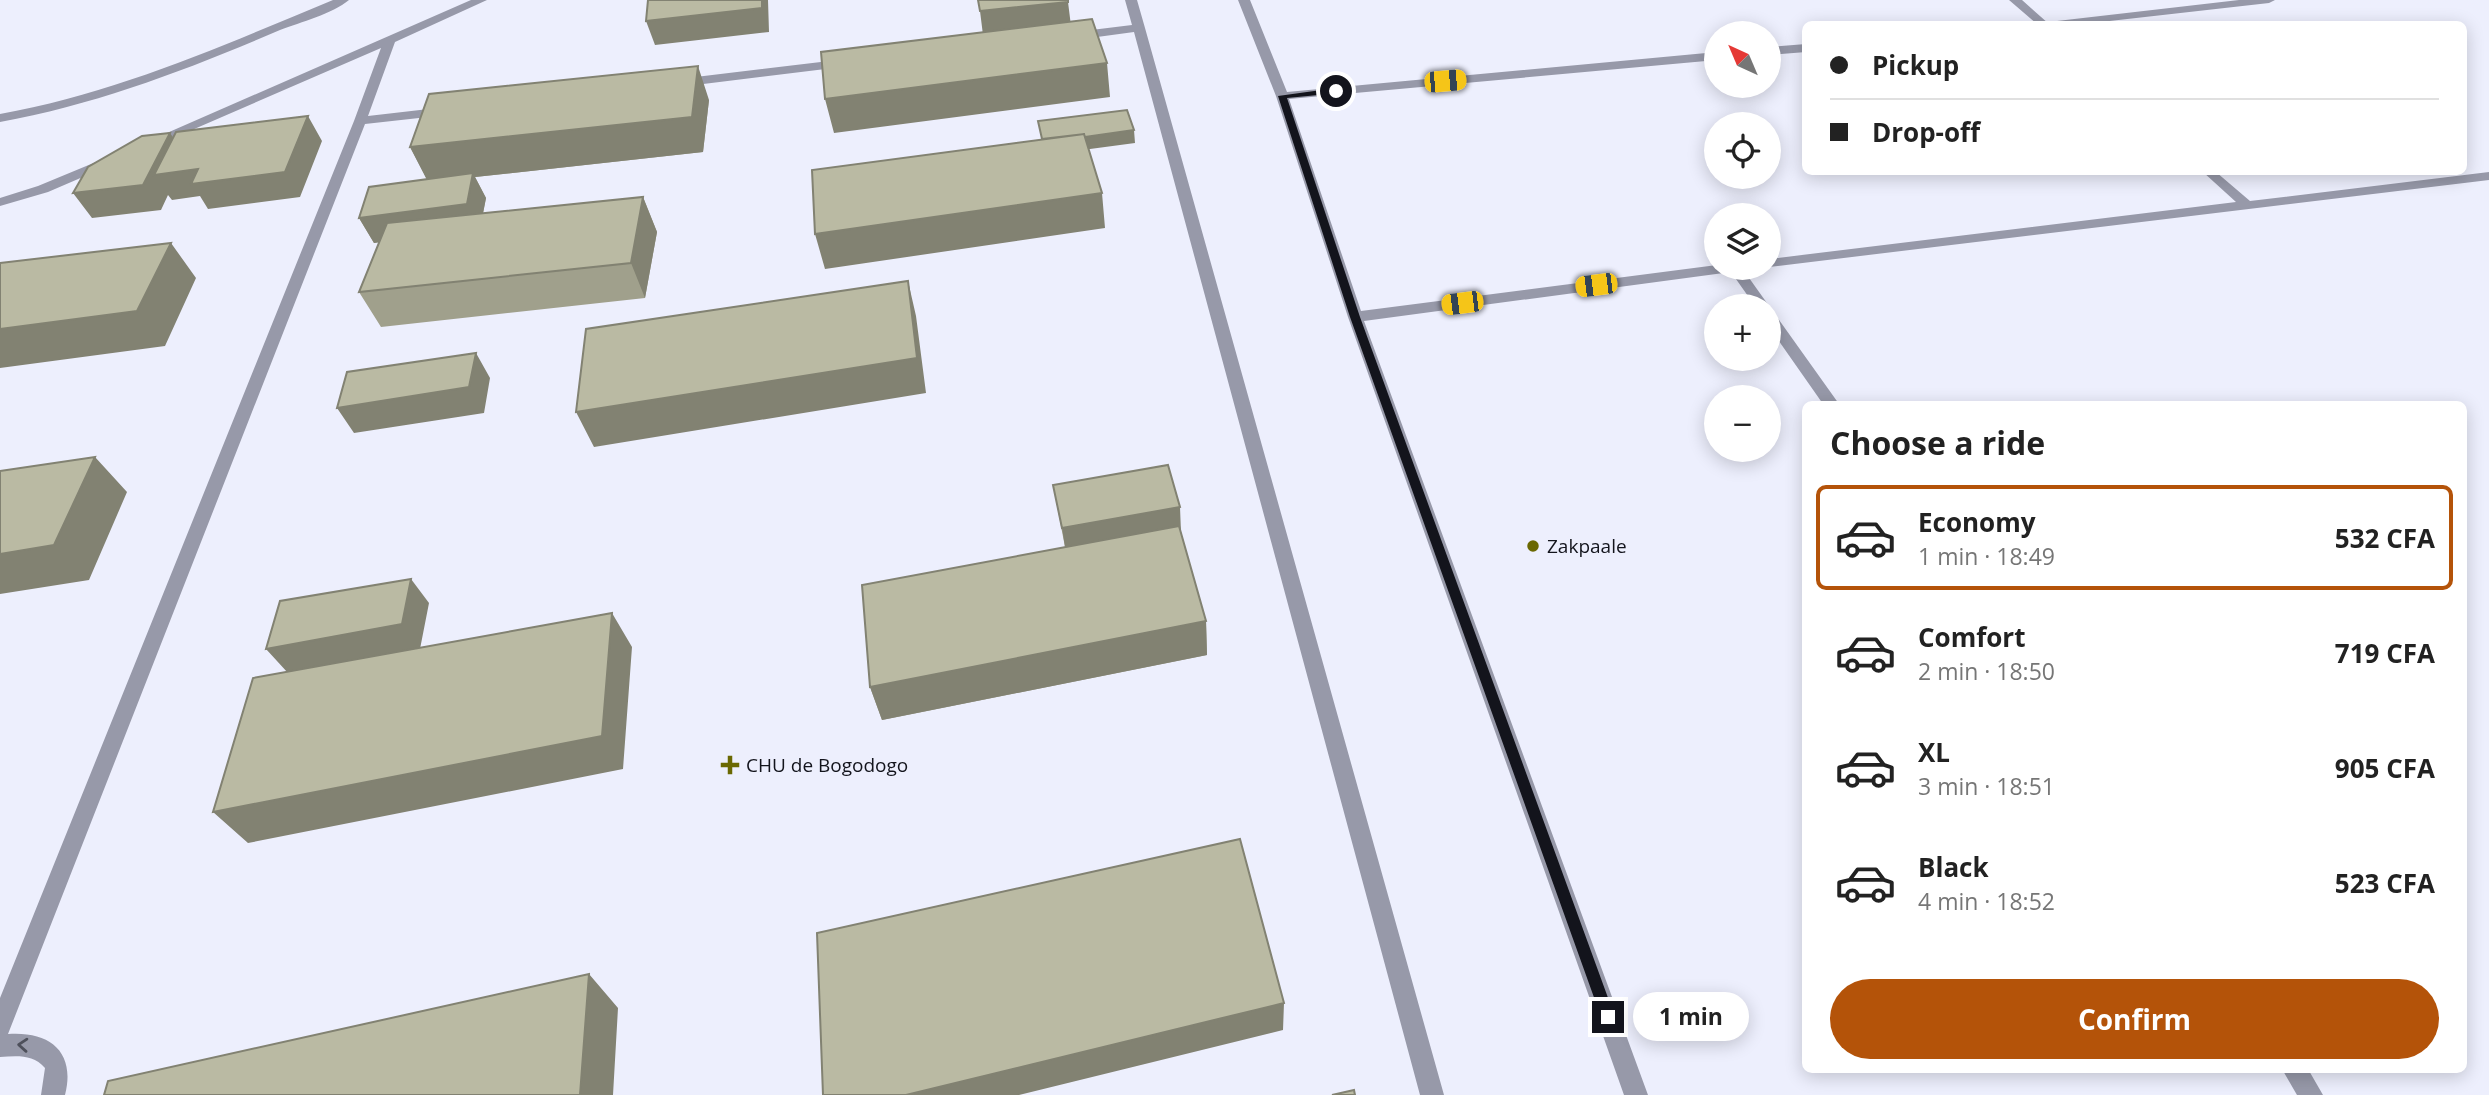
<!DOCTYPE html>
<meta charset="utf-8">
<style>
body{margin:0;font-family:"Open Sans",sans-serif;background:#f2f2f2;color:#222;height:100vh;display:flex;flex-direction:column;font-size:26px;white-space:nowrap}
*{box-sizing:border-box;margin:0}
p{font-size:23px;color:#767676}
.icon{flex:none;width:38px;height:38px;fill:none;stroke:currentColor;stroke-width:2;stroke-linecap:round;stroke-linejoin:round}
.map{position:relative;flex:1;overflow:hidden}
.panel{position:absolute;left:1802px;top:401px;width:665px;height:672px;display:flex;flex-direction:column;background:#fff;border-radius:10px;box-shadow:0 4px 18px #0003}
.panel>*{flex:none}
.hud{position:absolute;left:1802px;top:21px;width:665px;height:154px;border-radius:10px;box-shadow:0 4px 18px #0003;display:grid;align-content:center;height:154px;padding:0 28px;background:#fff}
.needle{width:46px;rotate:316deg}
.controls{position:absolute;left:1704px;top:21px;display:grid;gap:14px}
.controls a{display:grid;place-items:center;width:77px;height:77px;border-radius:50%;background:#fff;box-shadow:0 4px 18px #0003;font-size:35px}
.end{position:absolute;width:32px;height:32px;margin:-16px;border:9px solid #13141c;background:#fff;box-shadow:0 0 0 4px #fff}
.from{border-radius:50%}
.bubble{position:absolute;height:49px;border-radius:24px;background:#fff;box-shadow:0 4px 18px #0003;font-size:23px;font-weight:700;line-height:49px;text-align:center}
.car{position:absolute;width:21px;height:42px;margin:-21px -10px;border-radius:9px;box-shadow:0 0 5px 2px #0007;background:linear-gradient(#f5c518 24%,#345 0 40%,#f5c518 0 76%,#345 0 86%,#f5c518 0)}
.hud b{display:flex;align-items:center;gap:24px;height:66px;font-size:26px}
.hud b+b{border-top:2px solid #e0e0e0}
.hud i{width:18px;height:18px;background:#222}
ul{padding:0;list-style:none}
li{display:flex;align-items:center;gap:21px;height:105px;margin:0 14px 10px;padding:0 14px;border:4px solid transparent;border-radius:10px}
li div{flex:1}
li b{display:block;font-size:26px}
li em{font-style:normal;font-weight:700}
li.active{border-color:#b45309}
li>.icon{width:63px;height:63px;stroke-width:1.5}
h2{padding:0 28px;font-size:32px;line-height:84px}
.action{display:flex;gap:14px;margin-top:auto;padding:14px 28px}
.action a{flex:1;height:80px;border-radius:42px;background:#b45309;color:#fff;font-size:28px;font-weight:700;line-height:80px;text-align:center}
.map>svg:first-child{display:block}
</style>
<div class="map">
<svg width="2489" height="1095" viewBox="0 0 2489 1095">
<rect width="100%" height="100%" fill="#edeffd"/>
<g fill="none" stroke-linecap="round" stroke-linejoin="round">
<path fill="#9799a9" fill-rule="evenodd" d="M471 0H487L395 42 368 116 446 107 452 111 446 115 365 124 8 1034C50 1031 76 1052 65 1095H41L45 1068C33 1054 17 1056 0 1057V998L354 121 381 48 155 146 150 147 144 143Z
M1125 0H1137L1145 28 1444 1095H1420L1134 32 1075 40 1069 36 1075 32 1132 25Z
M846 59 852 63 850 66 679 87 673 83 679 79Z
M108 157 115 161 113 164 48 192 0 206V198L38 186Z"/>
<path fill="#9799a9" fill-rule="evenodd" d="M333 0H349C332 14 301 22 280 30 189 69 98 104 0 122V114C117 93 224 45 333 0Z
M1238 0H1250L1287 92 1717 52V60L1289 99 1361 311 1717 265V268H1742L1769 306H1755L1731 272 1364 321 1648 1095H1624L1348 317 1276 96Z
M2009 0H2022L2049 24H2037Z
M2239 0H2275L2269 3 2083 24H2051L2057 21Z
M1806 44V52L1769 55V47Z
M2203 172H2216L2250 201 2489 172V180L1769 267V259L2236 202Z
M1769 311 1774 313 1839 404H1823L1769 327Z
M2282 1069H2308L2323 1095H2297Z"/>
</g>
<path fill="#a0a08c" d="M709 100 703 152 475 177 486 198 483 213 643 197 657 232 645 298 381 327 359 292 379 242 374 243 359 218 427 179 410 147Z
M1053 485 1181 532 1206 621 1207 655 882 720 870 687 1065 547Z"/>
<path fill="#828272" d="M762 0H768L769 32 655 45 646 21Z
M1068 2 1071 26 983 35 980 11Z
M1107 63 1110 97 834 133 825 99Z
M698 66 709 100 703 152 475 177 486 198 480 229 374 243 359 218 428 182 410 147Z
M308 116 322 141 300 197 208 209 200 196 172 200 168 195 161 210 92 218 73 193 170 133 187 158 198 169Z
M1134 130 1135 143 1045 155 1043 142Z
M1102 193 1105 228 825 269 815 234Z
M643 197 657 232 645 298 631 263Z
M171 243 196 278 165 346 0 368V329Z
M908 281 916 316 926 393 594 447 576 412Z
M476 353 490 378 484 413 354 433 337 408Z
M95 457 127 492 89 580 0 594V554Z
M1180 507 1181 532 1066 553 1062 528Z
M411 579 429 603 420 649 288 673 266 649Z
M612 613 632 647 623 769 248 843 213 812Z
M1206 621 1207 655 882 720 870 687Z
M589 974 618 1008 613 1095H580Z
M1284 1003 1283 1030 1019 1095H906Z"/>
<path fill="#babaa3" stroke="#828272" stroke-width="2" d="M648 0H762V8L646 21Z
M978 0H1068V2L980 11Z
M1092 19 1107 63 825 99 821 52Z
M698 66 692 117 410 147 429 94Z
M1127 110 1134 130 1085 137 1084 134 1042 139 1038 121Z
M308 116 285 172 191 184 198 169 154 175 176 132Z
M170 133 143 185 73 193 88 167 142 136Z
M1084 134 1102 193 815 234 812 170Z
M473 173 467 204 359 218 369 187Z
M643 197 631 263 359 292 387 223Z
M171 243 137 311 0 329V263Z
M908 281 917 358 576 412 586 329Z
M476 353 469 387 337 408 347 372Z
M95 457 54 545 0 554V471Z
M1168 465 1180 507 1062 528 1053 485Z
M1179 526 1206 621 870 687 862 585Z
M411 579 402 624 266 649 280 601Z
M612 613 602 736 213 812 253 678Z
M1240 839 1284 1003 906 1095H823L817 933Z
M589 974 580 1095H104L108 1081Z
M1354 1090 1355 1095H1332Z"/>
<defs><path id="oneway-chevron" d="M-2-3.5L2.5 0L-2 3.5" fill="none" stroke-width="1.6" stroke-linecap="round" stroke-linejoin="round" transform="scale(1.75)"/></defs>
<use stroke="#4e505b" href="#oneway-chevron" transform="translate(23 1045) rotate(-176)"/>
<path fill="#13141c" d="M1336 88 1339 93 1287 98 1360 317 1615 1017 1608 1025 1601 1017 1350 317 1278 96Z"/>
<g fill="#6a6802" stroke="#edeffd" stroke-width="2.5">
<circle cx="1533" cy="546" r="7"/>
<path d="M726.5 754.5h7v7h7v7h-7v7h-7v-7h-7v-7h7z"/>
</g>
<g text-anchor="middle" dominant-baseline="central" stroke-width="5" stroke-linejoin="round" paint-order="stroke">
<g font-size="19" fill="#13141c" stroke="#edeffd" text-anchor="start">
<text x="1547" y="546">Zakpaale</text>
<text x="746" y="765">CHU de Bogodogo</text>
</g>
</g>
</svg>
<div class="controls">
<a><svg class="needle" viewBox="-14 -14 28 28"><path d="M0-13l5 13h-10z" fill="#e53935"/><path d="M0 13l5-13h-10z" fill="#767676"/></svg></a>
<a><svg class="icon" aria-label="locate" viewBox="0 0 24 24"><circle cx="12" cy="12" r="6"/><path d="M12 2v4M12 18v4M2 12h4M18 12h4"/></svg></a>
<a><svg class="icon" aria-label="layers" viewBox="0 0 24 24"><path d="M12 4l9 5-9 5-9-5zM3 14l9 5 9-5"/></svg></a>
<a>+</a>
<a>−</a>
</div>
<i class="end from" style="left:1336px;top:91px"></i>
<i class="end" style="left:1608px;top:1017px"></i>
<div class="bubble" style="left:1633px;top:992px;width:116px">1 min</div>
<i class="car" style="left:1445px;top:81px;rotate:85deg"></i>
<i class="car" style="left:1596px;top:285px;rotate:263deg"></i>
<i class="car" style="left:1462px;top:303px;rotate:263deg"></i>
<div class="hud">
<b><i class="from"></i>Pickup</b>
<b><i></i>Drop-off</b>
</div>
<section class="panel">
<h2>Choose a ride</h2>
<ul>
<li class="active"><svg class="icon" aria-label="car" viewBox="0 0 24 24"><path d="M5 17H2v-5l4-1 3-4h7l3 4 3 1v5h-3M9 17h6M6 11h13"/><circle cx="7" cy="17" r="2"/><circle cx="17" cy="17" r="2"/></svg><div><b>Economy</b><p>1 min · 18:49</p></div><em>532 CFA</em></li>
<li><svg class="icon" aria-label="car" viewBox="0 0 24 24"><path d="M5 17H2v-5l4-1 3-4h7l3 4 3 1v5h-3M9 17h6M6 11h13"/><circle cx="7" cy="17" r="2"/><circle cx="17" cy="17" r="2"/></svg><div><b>Comfort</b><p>2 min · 18:50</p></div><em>719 CFA</em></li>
<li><svg class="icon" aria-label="car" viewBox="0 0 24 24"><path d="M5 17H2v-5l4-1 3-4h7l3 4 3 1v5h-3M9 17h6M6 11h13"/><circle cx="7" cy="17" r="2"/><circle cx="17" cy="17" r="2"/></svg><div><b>XL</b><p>3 min · 18:51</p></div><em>905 CFA</em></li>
<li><svg class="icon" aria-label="car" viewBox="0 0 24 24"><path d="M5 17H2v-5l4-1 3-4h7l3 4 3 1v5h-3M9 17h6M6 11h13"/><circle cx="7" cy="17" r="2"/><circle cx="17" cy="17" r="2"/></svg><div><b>Black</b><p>4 min · 18:52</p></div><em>523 CFA</em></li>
</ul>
<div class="action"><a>Confirm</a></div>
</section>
</div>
